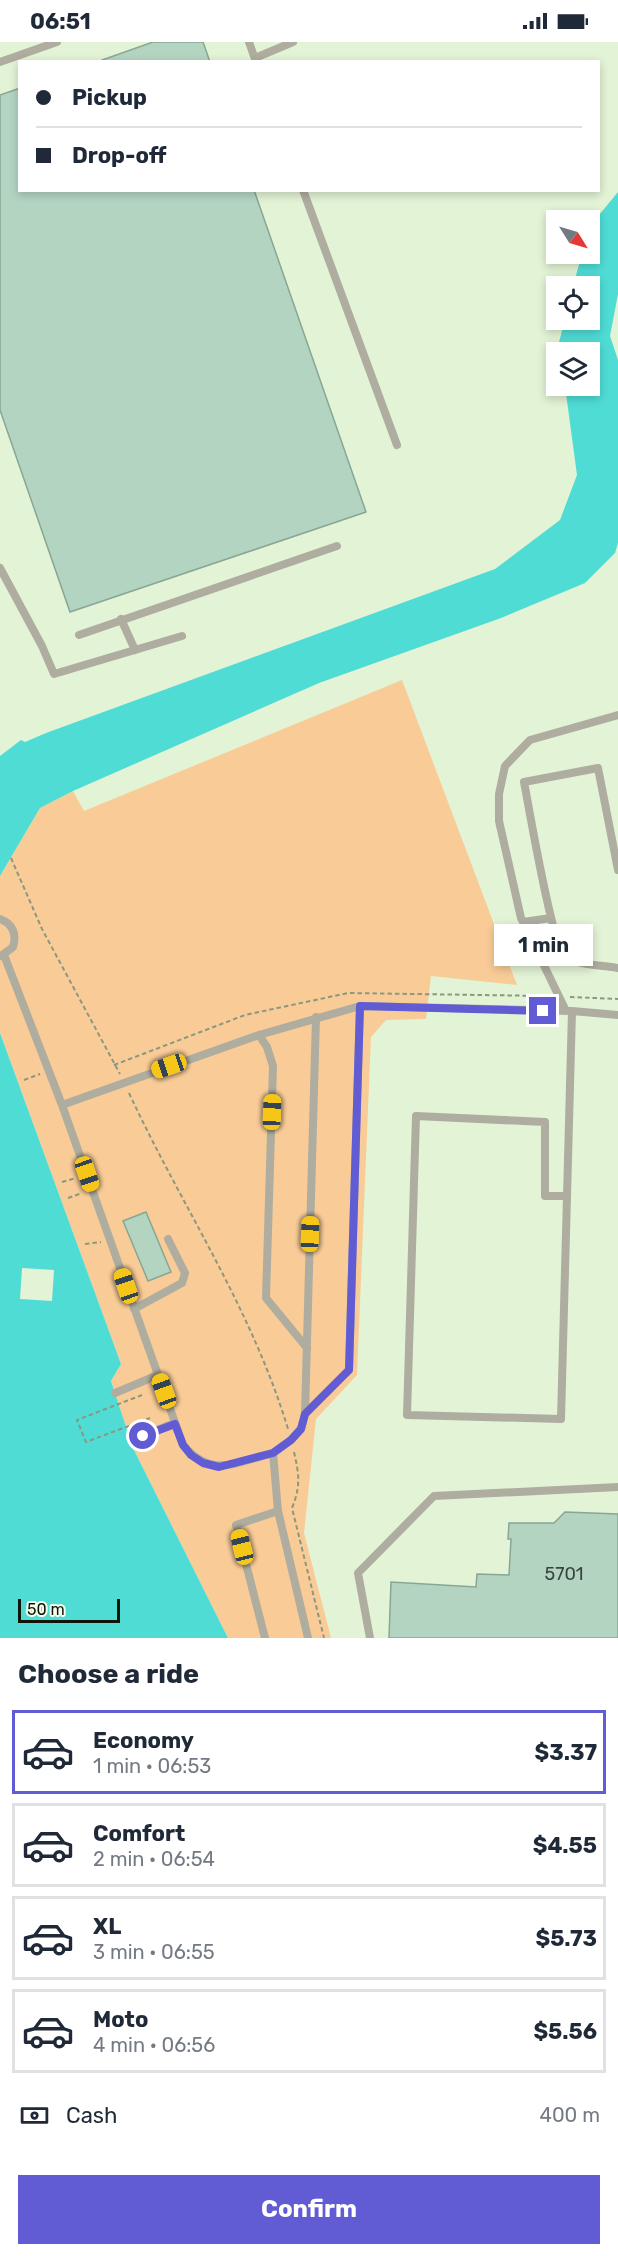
<!DOCTYPE html>
<meta charset="utf-8">
<style>
body{margin:0;font-family:Rubik,sans-serif;background:#f6f6f7;color:#1f2937;height:100vh;display:flex;flex-direction:column;font-size:22px;white-space:nowrap}
*{box-sizing:border-box;margin:0}
p{font-size:20px;color:#747a83}
.icon{flex:none;width:33px;height:33px;fill:none;stroke:currentColor;stroke-width:2;stroke-linecap:round;stroke-linejoin:round}
.map{position:relative;height:1596px;overflow:hidden}
.details{display:flex;flex-direction:column;background:#fff;flex:1}
.details>*{flex:none}
.top-card{position:absolute;left:18px;top:18px;width:582px;height:132px;border-radius:0px;box-shadow:0 3px 9px #0003;display:grid;align-content:center;height:132px;padding:0 18px;background:#fff}
.needle{width:39px;rotate:127deg}
.tools{position:absolute;left:546px;top:168px;display:grid;gap:12px}
.tools a{display:grid;place-items:center;width:54px;height:54px;border-radius:0px;background:#fff;box-shadow:0 3px 9px #0003;font-size:30px}
.scale{position:absolute;left:18px;bottom:15px;width:102px;box-sizing:border-box;padding-left:6px;border:3px solid #0f150b;border-top:0;font-size:16px;line-height:21px;white-space:nowrap;color:#0f150b;-webkit-text-stroke:4px #f4feec;paint-order:stroke}
.end{position:absolute;width:27px;height:27px;margin:-14px;border:8px solid #615cd4;background:#fff;box-shadow:0 0 0 3px #fff}
.from{border-radius:50%}
.bubble{position:absolute;height:42px;border-radius:0px;background:#fff;box-shadow:0 3px 9px #0003;font-size:20px;font-weight:700;line-height:42px;text-align:center}
.car{position:absolute;width:18px;height:36px;margin:-18px -9px;border-radius:8px;box-shadow:0 0 4px 2px #0007;background:linear-gradient(#f5c518 24%,#345 0 40%,#f5c518 0 76%,#345 0 86%,#f5c518 0)}
.top-card b{display:flex;align-items:center;gap:21px;height:57px;font-size:22px}
.top-card b+b{border-top:2px solid #e0e1e3}
.top-card i{width:15px;height:15px;background:#1f2937}
ul{padding:0;list-style:none}
li{display:flex;align-items:center;gap:18px;height:84px;margin:0 12px 9px;padding:0 6px;border:3px solid #e0e1e3;border-radius:0px}
li div{flex:1}
li b{display:block;font-size:22px}
li em{font-style:normal;font-weight:700}
li.current{border-color:#615cd4}
li>.icon{width:54px;height:54px;stroke-width:1.5}
h2{padding:0 18px;font-size:27px;line-height:72px}
.pay{display:flex;align-items:center;gap:15px;height:66px;padding:0 18px;font-size:22px}
.pay p{margin-inline-start:auto}
.action{display:flex;gap:12px;margin-top:auto;padding:12px 18px}
.action a{flex:1;height:69px;border-radius:0px;background:#615cd4;color:#fff;font-size:24px;font-weight:700;line-height:69px;text-align:center}
.status{display:flex;justify-content:space-between;align-items:center;height:42px;padding:0 30px;background:#fff;direction:ltr}
.status svg{height:16px;fill:currentColor}
.map>svg:first-child{display:block}
</style>
<div class="status"><b>06:51</b><svg viewBox="0 0 49 12"><path d="M0 12V9h3v3zM5 12V6h3v6zM10 12V3h3v9zM15 12V0h3v12zM26 1h20v11H26zM47 4h2v5h-2z"/></svg></div>
<div class="map">
<svg width="618" height="1596" viewBox="0 0 618 1596">
<rect width="100%" height="100%" fill="#e3f3d5"/>
<path fill="#f9cc97" d="M402 638 517 943 431 934 426 977 386 978 371 995 357 1333 316 1377 304 1491 331 1596H228L133 1406 111 1339 121 1322 0 991V834L40 766 73 749 84 769Z"/>
<path fill="#4fdcd5" d="M618 150V252L610 294 618 318V501L615 511 585 541 501 576 319 641 73 749 40 766 0 834V714L21 698 25 700 46 691 495 527 560 478 577 433 565 344H590V310H560L559 300 565 278H590V244H573L582 212H590V184Z
M0 991 121 1322 111 1339 133 1406 228 1596H0Z"/>
<path fill="#e3f3d5" d="M22 1226 54 1228 52 1259 20 1257Z"/>
<path fill="#b4d4c2" stroke="#87a695" stroke-width="1.5" d="M153 0H203L210 20H102V18Z
M20 46V148H254L366 470 70 570 0 368V53Z
M146 1170 171 1230 148 1239 123 1179Z
M565 1470 618 1472V1596H389L391 1540 476 1545 477 1532 509 1533 511 1497H508L509 1481H554Z"/>
<g fill="none" stroke-linecap="round" stroke-linejoin="round">
<path stroke="#8b9781" stroke-width="2" stroke-dasharray="4.5 3" stroke-linecap="butt" d="M11 816 42 887 120 1032
M570 955 618 957
M114 1023 245 973 348 951 546 954
M24 1038 40 1032
M129 1051C182 1165 251 1265 288 1387
M62 1140 76 1136
M68 1156 82 1151
M85 1202 101 1200
M142 1353 77 1378 86 1400 150 1376
M294 1410C299 1432 301 1444 292 1466L324 1596"/>
<path stroke="#afad9f" stroke-width="8" d="M249 0 256 20
M255 16 293 0
M0 20 57 0
M303 148 397 403
M0 526 42 604 54 632 182 594
M121 577 135 608
M79 593 337 504
M618 828 598 726 524 740C529 765 552 904 565 914 578 924 602 923 618 926
M0 877C13 882 17 892 13 905L1 914
M523 880 551 876
M4 913 62 1063 259 993 360 964 572 969
M566 969 521 876 499 779V752L505 724 530 698 618 673
M259 993 267 1005 273 1024 266 1256 307 1306
M62 1063 183 1403C212 1437 237 1420 273 1411L278 1469 308 1596
M567 1154H545V1080L416 1074 407 1373 561 1377 572 969 618 973
M134 1267 182 1241 185 1231 168 1197
M115 1351 158 1333
M305 1372 316 975
M131 1398 175 1381
M273 1411 291 1398 301 1387 305 1372 349 1328 360 964
M265 1596 236 1483 278 1469
M370 1596 358 1531 434 1454 618 1445"/>
</g>
<g fill="none" stroke-linecap="round" stroke-linejoin="round">
<path stroke="#615cd4" stroke-width="8" d="M143 1394 175 1382 183 1403 191 1413 203 1421 219 1425 273 1411 291 1398 301 1387 305 1372 349 1328 360 964 543 969"/>
</g>
<g text-anchor="middle" dominant-baseline="central" stroke-width="6" stroke-linejoin="round" paint-order="stroke">
<g font-size="18" fill="#384539">
<text x="564" y="1532">5701</text>
</g>
</g>
</svg>
<div class="tools">
<a><svg class="needle" viewBox="-14 -14 28 28"><path d="M0-13l5 13h-10z" fill="#e53935"/><path d="M0 13l5-13h-10z" fill="#747a83"/></svg></a>
<a><svg class="icon" aria-label="locate" viewBox="0 0 24 24"><circle cx="12" cy="12" r="6"/><path d="M12 2v4M12 18v4M2 12h4M18 12h4"/></svg></a>
<a><svg class="icon" aria-label="layers" viewBox="0 0 24 24"><path d="M12 4l9 5-9 5-9-5zM3 14l9 5 9-5"/></svg></a>
</div>
<div class="scale">50 m</div>
<i class="end from" style="left:143px;top:1394px"></i>
<i class="end" style="left:543px;top:969px"></i>
<div class="bubble" style="left:494px;top:882px;width:99px">1 min</div>
<i class="car" style="left:169px;top:1024px;rotate:251deg"></i>
<i class="car" style="left:272px;top:1070px;rotate:2deg"></i>
<i class="car" style="left:87px;top:1132px;rotate:161deg"></i>
<i class="car" style="left:310px;top:1192px;rotate:2deg"></i>
<i class="car" style="left:126px;top:1244px;rotate:341deg"></i>
<i class="car" style="left:164px;top:1349px;rotate:340deg"></i>
<i class="car" style="left:242px;top:1505px;rotate:346deg"></i>
<div class="top-card">
<b><i class="from"></i>Pickup</b>
<b><i></i>Drop-off</b>
</div>
</div>
<section class="details">
<h2>Choose a ride</h2>
<ul>
<li class="current"><svg class="icon" aria-label="car" viewBox="0 0 24 24"><path d="M5 17H2v-5l4-1 3-4h7l3 4 3 1v5h-3M9 17h6M6 11h13"/><circle cx="7" cy="17" r="2"/><circle cx="17" cy="17" r="2"/></svg><div><b>Economy</b><p>1 min · 06:53</p></div><em>$3.37</em></li>
<li><svg class="icon" aria-label="car" viewBox="0 0 24 24"><path d="M5 17H2v-5l4-1 3-4h7l3 4 3 1v5h-3M9 17h6M6 11h13"/><circle cx="7" cy="17" r="2"/><circle cx="17" cy="17" r="2"/></svg><div><b>Comfort</b><p>2 min · 06:54</p></div><em>$4.55</em></li>
<li><svg class="icon" aria-label="car" viewBox="0 0 24 24"><path d="M5 17H2v-5l4-1 3-4h7l3 4 3 1v5h-3M9 17h6M6 11h13"/><circle cx="7" cy="17" r="2"/><circle cx="17" cy="17" r="2"/></svg><div><b>XL</b><p>3 min · 06:55</p></div><em>$5.73</em></li>
<li><svg class="icon" aria-label="car" viewBox="0 0 24 24"><path d="M5 17H2v-5l4-1 3-4h7l3 4 3 1v5h-3M9 17h6M6 11h13"/><circle cx="7" cy="17" r="2"/><circle cx="17" cy="17" r="2"/></svg><div><b>Moto</b><p>4 min · 06:56</p></div><em>$5.56</em></li>
</ul>
<div class="pay"><svg class="icon" aria-label="cash" viewBox="0 0 24 24"><path d="M3 7h18v10H3z"/><circle cx="12" cy="12" r="2"/></svg>Cash<p>400 m</p></div>
<div class="action"><a>Confirm</a></div>
</section>
